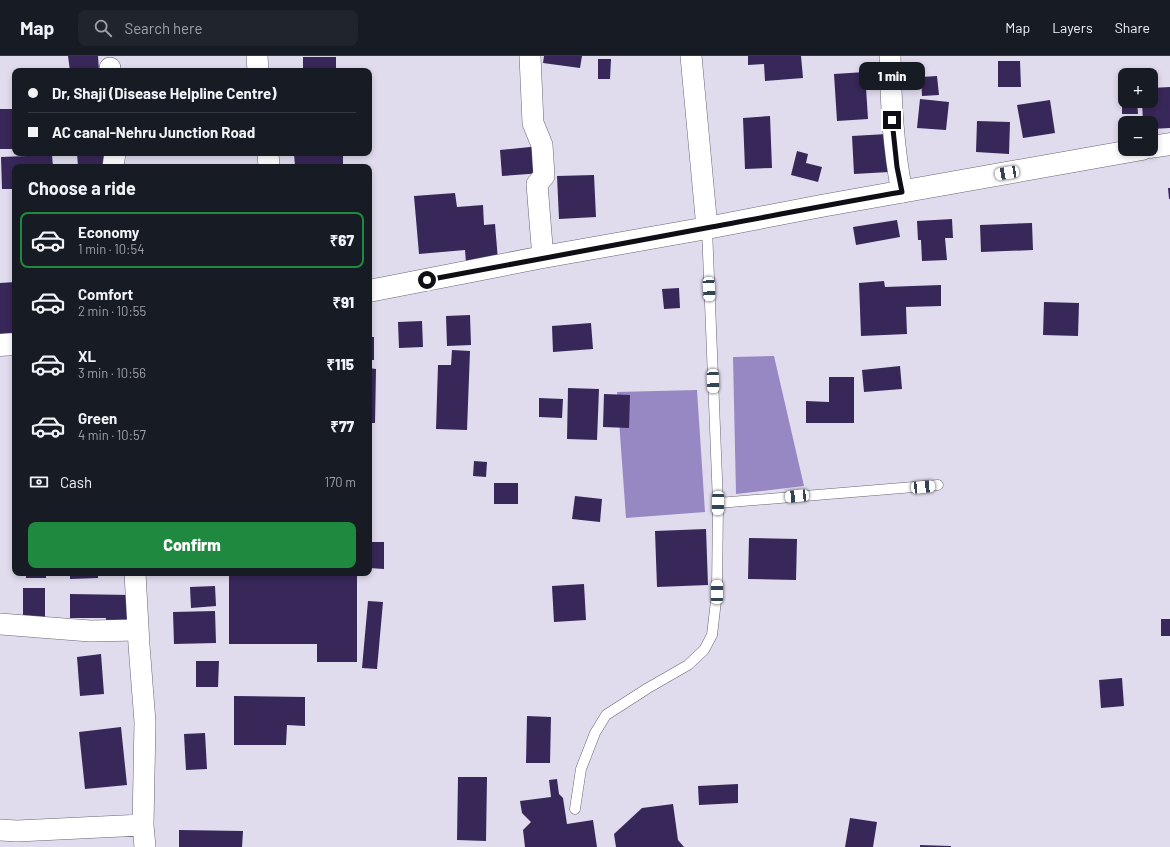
<!DOCTYPE html>
<meta charset="utf-8">
<style>
body{margin:0;font-family:Barlow,sans-serif;background:#20242c;color:#f1f3f6;height:100vh;display:flex;flex-direction:column;font-size:15px;white-space:nowrap}
*{box-sizing:border-box;margin:0}
p{font-size:13px;color:#9ea1a6}
.icon{flex:none;width:22px;height:22px;fill:none;stroke:currentColor;stroke-width:2;stroke-linecap:round;stroke-linejoin:round}
.map{position:relative;flex:1;overflow:hidden}
.side{position:absolute;left:12px;top:108px;width:360px;height:412px;display:flex;flex-direction:column;background:#171b24;border-radius:8px;box-shadow:0 2px 6px #0003}
.side>*{flex:none}
.top-card{position:absolute;left:12px;top:12px;width:360px;height:88px;border-radius:8px;box-shadow:0 2px 6px #0003;display:grid;align-content:center;height:88px;padding:0 16px;background:#171b24}
.controls{position:absolute;left:1118px;top:12px;display:grid;gap:8px}
.controls a{display:grid;place-items:center;width:40px;height:40px;border-radius:8px;background:#171b24;box-shadow:0 2px 6px #0003;font-size:20px}
.end{position:absolute;width:18px;height:18px;margin:-9px;border:5px solid #0f0e14;background:#fff;box-shadow:0 0 0 2px #fff}
.from{border-radius:50%}
.bubble{position:absolute;height:28px;border-radius:8px;background:#171b24;box-shadow:0 2px 6px #0003;font-size:13px;font-weight:800;line-height:28px;text-align:center}
.car{position:absolute;width:12px;height:24px;margin:-12px -6px;border-radius:5px;box-shadow:0 0 3px 1px #0007;background:linear-gradient(#fff 24%,#345 0 40%,#fff 0 76%,#345 0 86%,#fff 0)}
.top-card b{display:flex;align-items:center;gap:14px;height:38px;font-size:15px}
.top-card b+b{border-top:1px solid #363941}
.top-card i{width:10px;height:10px;background:#f1f3f6}
ul{padding:0;list-style:none}
li{display:flex;align-items:center;gap:12px;height:56px;margin:0 8px 6px;padding:0 8px;border:2px solid transparent;border-radius:8px}
li div{flex:1}
li b{display:block;font-size:15px}
li em{font-style:normal;font-weight:800}
li.on{border-color:#1f893f}
li>.icon{width:36px;height:36px;stroke-width:1.5}
h2{padding:0 16px;font-size:18px;line-height:48px}
.pay{display:flex;align-items:center;gap:10px;height:44px;padding:0 16px;font-size:15px}
.pay p{margin-inline-start:auto}
.button{display:flex;gap:8px;margin-top:auto;padding:8px 16px}
.button a{flex:1;height:46px;border-radius:8px;background:#1f893f;color:#fff;font-size:16px;font-weight:800;line-height:46px;text-align:center}
header{display:flex;align-items:center;gap:24px;box-sizing:border-box;height:56px;padding:0 20px;background:#171b24;border-bottom:1px solid #363941}
header strong{font-size:19px}
nav{display:flex;gap:22px;margin-inline-start:auto;font-size:14px}
.search{width:280px;height:36px;background:#20242c;display:flex;align-items:center;gap:10px;box-sizing:border-box;padding:0 14px;border-radius:8px;color:#9ea1a6;font-size:15px}
.map>svg:first-child{display:block}
</style>
<header>
<strong>Map</strong>
<div class="search"><svg class="icon" aria-label="search" viewBox="0 0 24 24"><circle cx="10" cy="10" r="6"/><path d="M15 15l6 6"/></svg>Search here</div>
<nav><a>Map</a><a>Layers</a><a>Share</a></nav>
</header>
<div class="map">
<svg width="1170" height="791" viewBox="0 0 1170 791">
<rect width="100%" height="100%" fill="#e0dcee"/>
<path fill="#9787c2" d="M774 300 804 430 736 438 733 301Z
M697 334 705 456 626 462 617 336Z"/>
<path fill="#382759" d="M68 0H98L99 15H70Z
M544 0H582L580 12 543 7Z
M748 0H801L803 22 765 25 764 8 748 9Z
M303 1H336V15H303Z
M598 3H611L610 23H598Z
M998 5H1020L1021 31H998Z
M865 16 868 63 837 65 834 18Z
M937 20 939 39 922 40 921 21Z
M1170 31V72L1151 73V67H1143L1142 45H1151V32Z
M920 43 949 46 946 74 917 72Z
M1050 44 1055 77 1023 82 1017 49Z
M1122 44 1137 45 1138 58H1122Z
M0 53H12L13 93H0Z
M770 60 772 112 745 113 743 62Z
M977 65 1010 66 1009 98 976 96Z
M887 78 889 116 854 118 852 80Z
M540 90 542 117 502 120 500 94Z
M797 95 808 98 806 107 822 111 818 126 791 119Z
M77 97H106L107 109 78 111Z
M294 97H343V111H295Z
M52 99 53 111H15V133H2L1 101Z
M594 119 596 161 559 163 557 120Z
M1168 132H1170V143H1169Z
M455 137 457 151 483 149 484 169 495 168 498 204 466 207 465 194 419 198 414 140Z
M952 163 953 182H945L947 204 922 205 921 184H918L917 165Z
M897 164 900 181 856 189 853 171Z
M1032 167 1033 194 981 196 980 169Z
M884 225 885 231 941 229V250L906 251 907 278 861 280 859 227Z
M15 226V283L0 284V227Z
M679 232 680 252 664 253 662 233Z
M1044 246 1079 247 1078 280 1043 279Z
M470 259 471 289 447 290 446 260Z
M422 265 423 291 399 292 398 266Z
M591 267 593 293 553 296 552 270Z
M369 281H374V304H369Z
M452 294 470 295 467 374 436 373 438 309H451Z
M900 310 902 333 864 336 862 314Z
M369 312 376 313 375 367H369Z
M829 321H854V367H806V345L829 346Z
M568 332 599 333 597 384 567 383Z
M604 338 630 339 629 372 603 371Z
M539 342 563 343 562 362 539 361Z
M474 405 487 406 486 421 473 420Z
M494 427H518V448H494Z
M575 440 602 443 600 466 572 463Z
M706 473 708 529 657 531 655 475Z
M749 482 797 483 796 524 748 523Z
M369 486H384V513L369 512Z
M26 517H46V522H26Z
M70 517H98V522L70 523Z
M357 518V606H317V588H229V519Z
M584 528 586 564 554 566 552 530Z
M215 530 216 550 191 552 190 531Z
M23 532H45V562H23Z
M70 538 131 539 130 571H106V562H70Z
M368 545 383 546 377 613 362 612Z
M215 555 216 587 174 588 173 556Z
M1161 563H1170V580H1161Z
M101 598 104 638 80 640 77 601Z
M196 605H219L218 631H196Z
M1122 622 1124 650 1101 652 1099 624Z
M234 640 305 641V670L287 669 286 689H234Z
M527 660 551 661 550 707H526Z
M121 671 127 729 85 733 79 676Z
M205 677 207 713 186 714 184 678Z
M458 721H487L486 785 457 784Z
M557 723 559 738 563 742 567 768 593 764 597 791H525L523 774 531 766 522 757 520 745 551 741 549 724Z
M738 728V747L699 749 698 730Z
M673 748 678 784 684 791H616L614 778 642 752Z
M850 762 877 766 873 791H845Z
M179 774 243 775 242 791H179Z
M920 789 951 790V791H920Z"/>
<g fill="none" stroke-linecap="round" stroke-linejoin="round">
<defs>
<path id="service" d="M718 447 938 429
M575 753 581 713 595 677 606 659 648 632 688 609 704 594 712 579 717 536 718 447 707 172"/>
<path id="minor" d="M257 0 258 15
M530 0 533 67 542 89 544 120 537 128 541 178 543 201
M691 0 707 172
M890 0C891 46 893 91 902 136
M110 12V15
M268 97 269 111
M113 111 115 97
M135 517 139 589 145 666 143 769 145 791
M0 568 90 575 138 574
M0 774 17 775 143 769"/>
<path id="secondary" d="M1151 91 1170 88
M369 235 543 201 707 172 821 150 1142 93
M0 289 15 288"/>
</defs>
<use href="#service" stroke="#696575" stroke-width="11"/>
<use href="#minor" stroke="#696575" stroke-width="22"/>
<use href="#secondary" stroke="#696575" stroke-width="23"/>
<use href="#service" stroke="#fff" stroke-width="10"/>
<use href="#minor" stroke="#fff" stroke-width="21"/>
<use href="#secondary" stroke="#fff" stroke-width="22"/>
</g>
<g fill="none" stroke-linecap="round" stroke-linejoin="round">
<path stroke="#0f0e14" stroke-width="5" d="M427 224C520 206 613 190 706 172 772 160 837 147 902 136L897 111 892 64"/>
</g>
</svg>
<div class="controls">
<a>+</a>
<a>−</a>
</div>
<i class="end from" style="left:427px;top:224px"></i>
<i class="end" style="left:892px;top:64px"></i>
<div class="bubble" style="left:859px;top:6px;width:66px">1 min</div>
<i class="car" style="left:1007px;top:117px;rotate:260deg"></i>
<i class="car" style="left:709px;top:233px;rotate:177deg"></i>
<i class="car" style="left:713px;top:325px;rotate:178deg"></i>
<i class="car" style="left:923px;top:431px;rotate:85deg"></i>
<i class="car" style="left:797px;top:440px;rotate:265deg"></i>
<i class="car" style="left:718px;top:447px;rotate:181deg"></i>
<i class="car" style="left:717px;top:536px;rotate:0deg"></i>
<div class="top-card">
<b><i class="from"></i>Dr, Shaji (Disease Helpline Centre)</b>
<b><i></i>AC canal-Nehru Junction Road</b>
</div>
<section class="side">
<h2>Choose a ride</h2>
<ul>
<li class="on"><svg class="icon" aria-label="car" viewBox="0 0 24 24"><path d="M5 17H2v-5l4-1 3-4h7l3 4 3 1v5h-3M9 17h6M6 11h13"/><circle cx="7" cy="17" r="2"/><circle cx="17" cy="17" r="2"/></svg><div><b>Economy</b><p>1 min · 10:54</p></div><em>₹67</em></li>
<li><svg class="icon" aria-label="car" viewBox="0 0 24 24"><path d="M5 17H2v-5l4-1 3-4h7l3 4 3 1v5h-3M9 17h6M6 11h13"/><circle cx="7" cy="17" r="2"/><circle cx="17" cy="17" r="2"/></svg><div><b>Comfort</b><p>2 min · 10:55</p></div><em>₹91</em></li>
<li><svg class="icon" aria-label="car" viewBox="0 0 24 24"><path d="M5 17H2v-5l4-1 3-4h7l3 4 3 1v5h-3M9 17h6M6 11h13"/><circle cx="7" cy="17" r="2"/><circle cx="17" cy="17" r="2"/></svg><div><b>XL</b><p>3 min · 10:56</p></div><em>₹115</em></li>
<li><svg class="icon" aria-label="car" viewBox="0 0 24 24"><path d="M5 17H2v-5l4-1 3-4h7l3 4 3 1v5h-3M9 17h6M6 11h13"/><circle cx="7" cy="17" r="2"/><circle cx="17" cy="17" r="2"/></svg><div><b>Green</b><p>4 min · 10:57</p></div><em>₹77</em></li>
</ul>
<div class="pay"><svg class="icon" aria-label="cash" viewBox="0 0 24 24"><path d="M3 7h18v10H3z"/><circle cx="12" cy="12" r="2"/></svg>Cash<p>170 m</p></div>
<div class="button"><a>Confirm</a></div>
</section>
</div>
